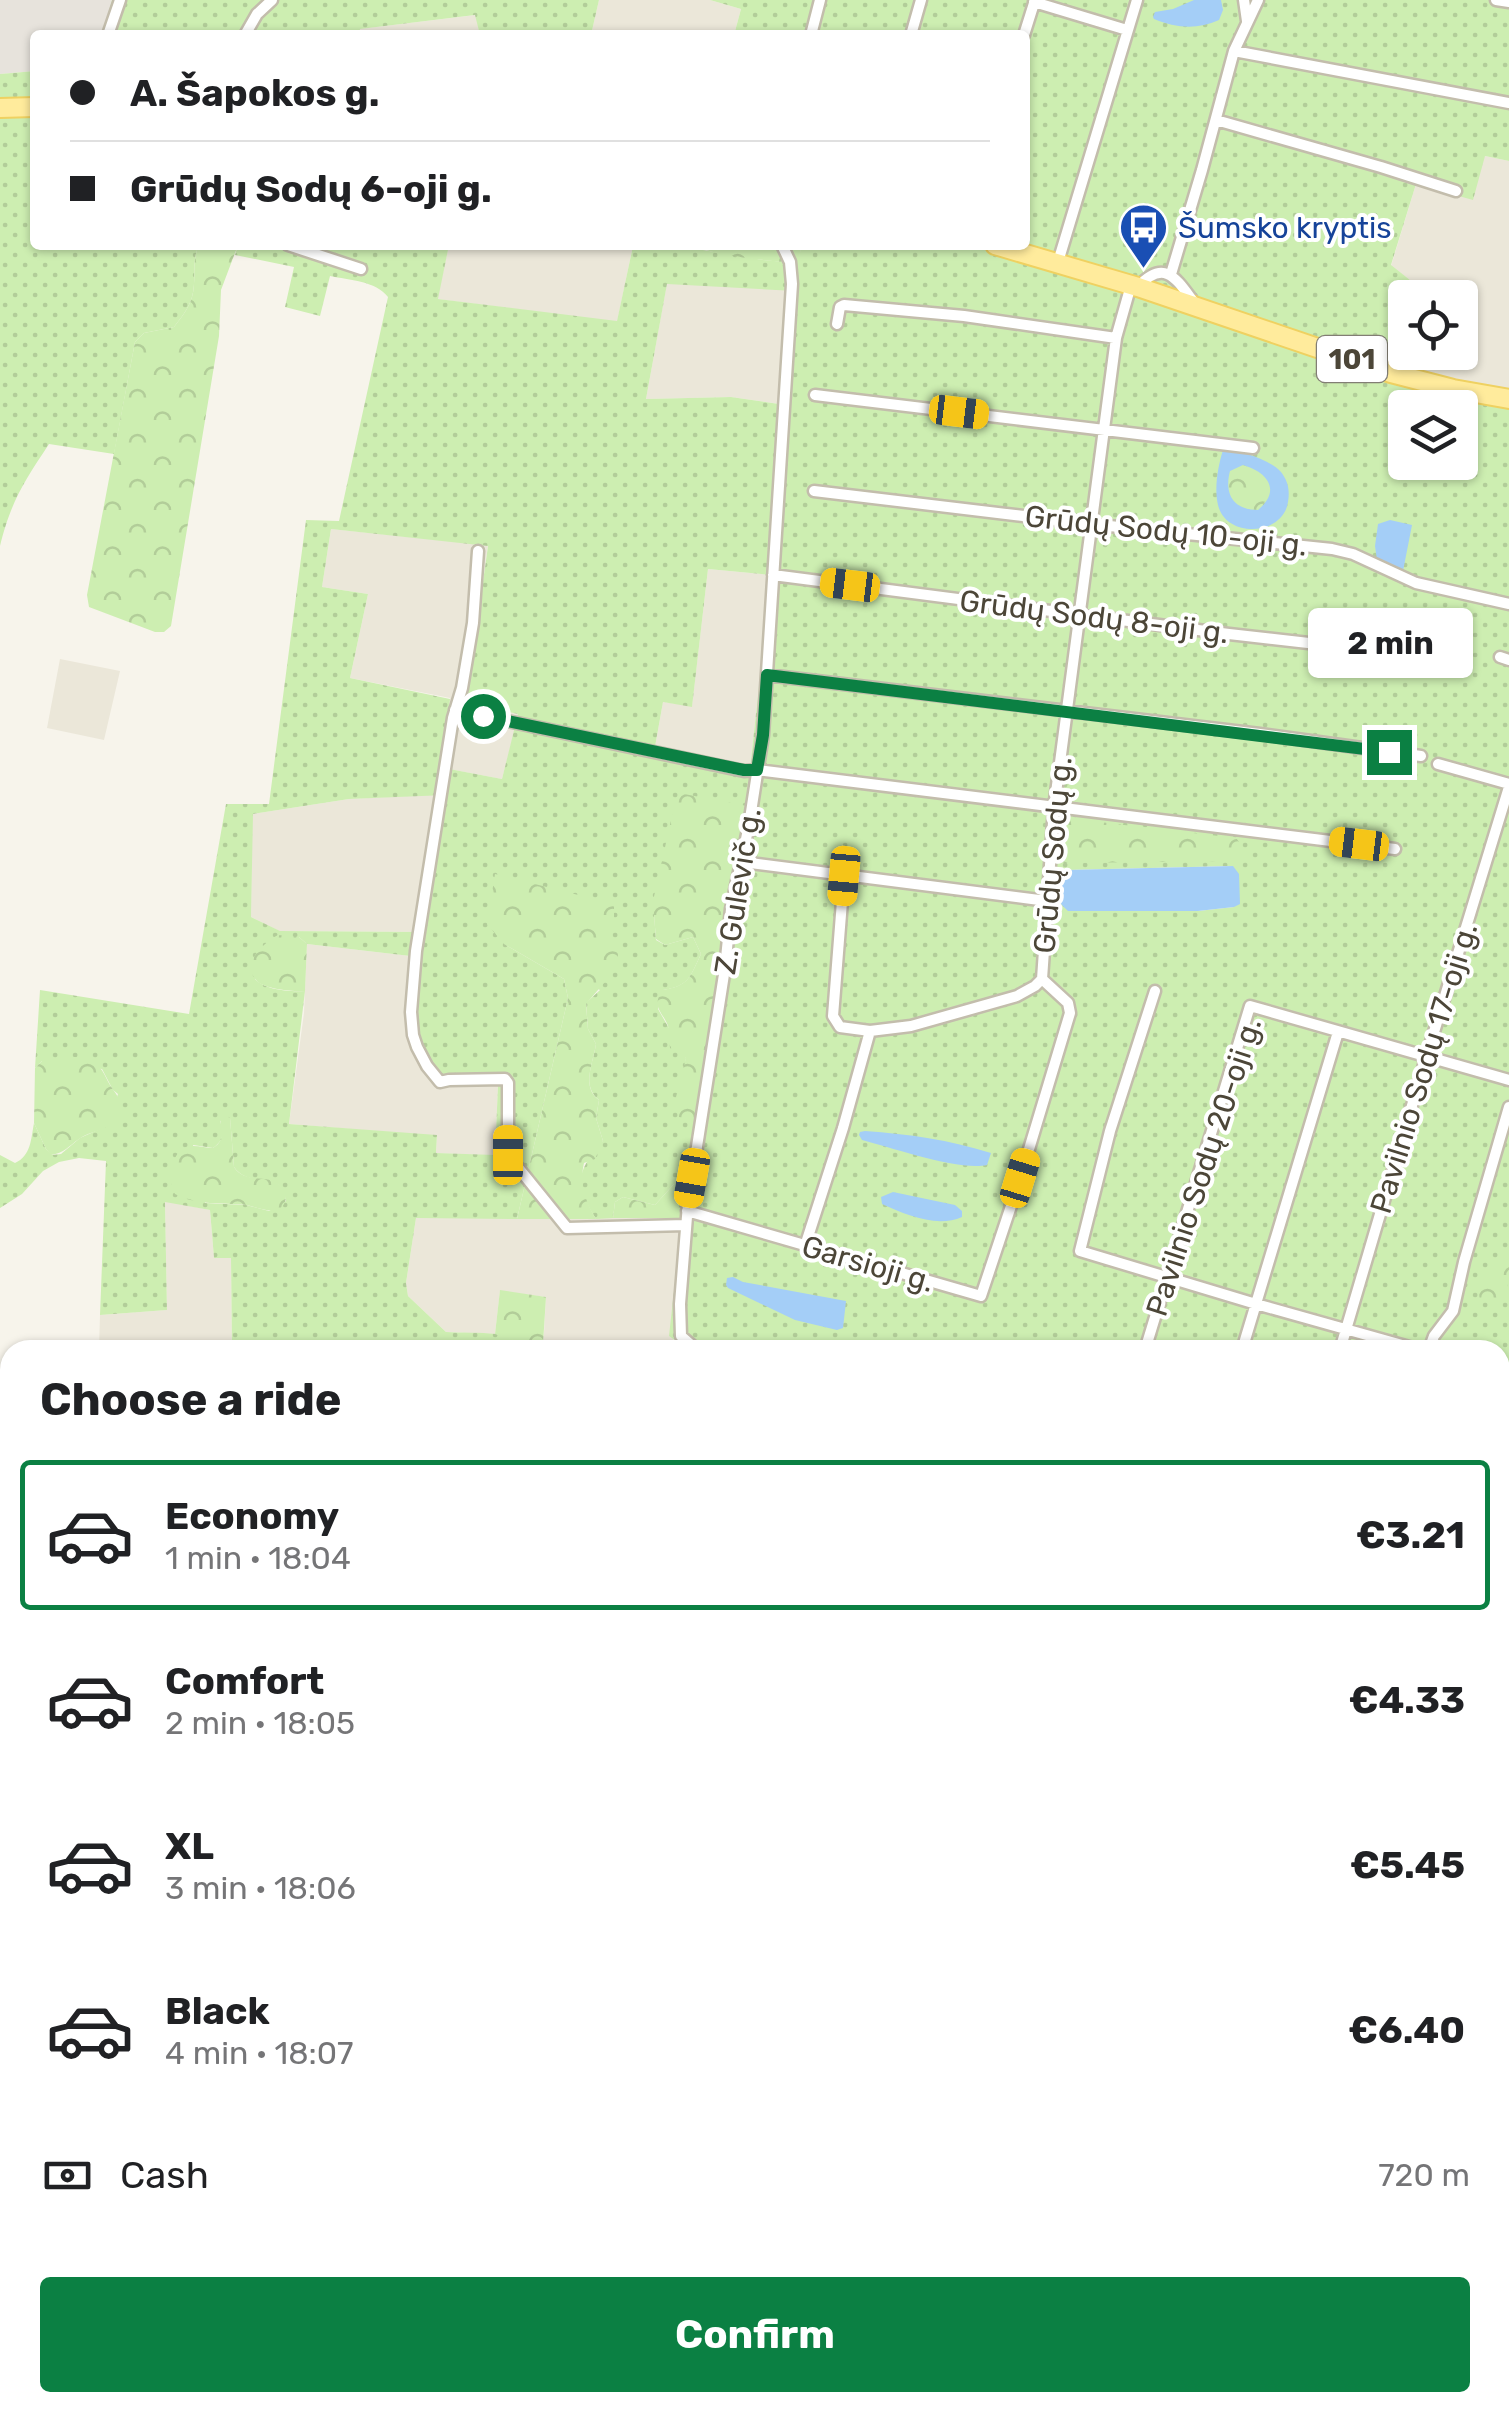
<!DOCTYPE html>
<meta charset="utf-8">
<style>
body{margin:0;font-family:Rubik,sans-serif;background:#f6f6f6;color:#202124;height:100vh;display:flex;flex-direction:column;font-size:38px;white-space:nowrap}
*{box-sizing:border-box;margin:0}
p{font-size:32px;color:#757577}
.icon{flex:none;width:55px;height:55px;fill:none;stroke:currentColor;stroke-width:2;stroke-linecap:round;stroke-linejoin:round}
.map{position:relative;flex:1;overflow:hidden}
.panel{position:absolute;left:0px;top:1340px;width:1510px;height:1072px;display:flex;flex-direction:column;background:#fff;border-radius:30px 30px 0 0;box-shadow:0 2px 8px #0004}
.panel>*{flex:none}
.banner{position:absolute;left:30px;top:30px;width:1000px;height:220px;border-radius:10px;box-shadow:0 2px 8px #0004;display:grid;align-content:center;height:220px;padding:0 40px;background:#fff}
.tools{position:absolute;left:1388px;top:280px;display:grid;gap:20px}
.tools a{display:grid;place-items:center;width:90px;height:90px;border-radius:10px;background:#fff;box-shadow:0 2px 8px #0004;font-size:50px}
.end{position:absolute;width:45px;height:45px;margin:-22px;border:12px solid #0b8043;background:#fff;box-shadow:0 0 0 5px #fff}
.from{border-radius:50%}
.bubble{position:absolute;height:70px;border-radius:10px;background:#fff;box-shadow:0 2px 8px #0004;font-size:32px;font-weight:700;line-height:70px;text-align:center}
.car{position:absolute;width:30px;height:60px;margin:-30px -15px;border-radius:12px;box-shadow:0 0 8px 2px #0007;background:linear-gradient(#f5c518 24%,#345 0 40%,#f5c518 0 76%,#345 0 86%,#f5c518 0)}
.banner b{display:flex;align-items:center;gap:35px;height:95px;font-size:38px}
.banner b+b{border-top:2px solid #e0e0e0}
.banner i{width:25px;height:25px;background:#202124}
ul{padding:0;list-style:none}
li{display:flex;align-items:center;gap:30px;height:150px;margin:0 20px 15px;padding:0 20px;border:5px solid transparent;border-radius:10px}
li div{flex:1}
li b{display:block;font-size:38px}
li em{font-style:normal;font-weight:700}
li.on{border-color:#0b8043}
li>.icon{width:90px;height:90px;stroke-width:1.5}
h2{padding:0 40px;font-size:45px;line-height:120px}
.pay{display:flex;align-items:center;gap:25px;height:110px;padding:0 40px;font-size:38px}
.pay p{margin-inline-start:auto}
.button{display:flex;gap:20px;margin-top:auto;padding:20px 40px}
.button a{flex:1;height:115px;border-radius:10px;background:#0b8043;color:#fff;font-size:40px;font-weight:700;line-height:115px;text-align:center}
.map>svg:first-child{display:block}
</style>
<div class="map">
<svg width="1509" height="2411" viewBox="0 0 1509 2411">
<defs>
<pattern id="grass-dots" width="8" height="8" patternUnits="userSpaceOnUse" patternTransform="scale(2.5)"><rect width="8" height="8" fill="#cdeeb1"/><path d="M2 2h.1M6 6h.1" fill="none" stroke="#b2cd99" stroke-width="1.8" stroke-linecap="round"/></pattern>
<pattern id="forest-crowns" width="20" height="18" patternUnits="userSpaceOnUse" patternTransform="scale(2.5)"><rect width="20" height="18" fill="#cdeeb1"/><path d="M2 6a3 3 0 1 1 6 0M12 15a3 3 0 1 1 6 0" fill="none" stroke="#b2cd99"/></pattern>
</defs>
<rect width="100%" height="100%" fill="#f7f4eb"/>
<path fill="#ebe7d9" d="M599 0H710L741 9 734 35H591Z
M476 15 480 35H359V29Z
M1485 156 1509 161V393L1391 367 1405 302V352H1460V298L1406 297 1410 280 1391 266 1416 184Z
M449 245 633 246 617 322 437 299Z
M667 283 795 290 787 405 731 397 646 399Z
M331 529 488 545 466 701 519 714 502 779 443 768 450 698 350 678 368 594 322 587Z
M708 569 771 575 749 778 653 758 663 702 692 706Z
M60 659 120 671 104 740 47 728Z
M446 794 426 932 279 931 251 917 252 814 349 799Z
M307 944 419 957 426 1055 445 1085H498L495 1156 436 1153 437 1136 289 1124 304 1013Z
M165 1201 210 1210 214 1258H231L232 1350H99L100 1315 167 1310Z
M416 1218H682L673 1339 690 1350H543L546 1297 500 1291 495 1334 446 1332 408 1296 406 1283Z
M8 1419H10V2241L8 2242 0 2226V1420Z
M1500 1702 1509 1705V2411H1025L1026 2402H1500Z
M329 2402 444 2403 490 2411H246Z"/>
<path fill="#e7e3dc" d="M0 0H112L102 35H35V71L0 74Z"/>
<path fill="url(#grass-dots)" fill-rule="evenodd" d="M112 0H267L254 11 240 35H102Z
M279 0H599L591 35H480L475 15 360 29 359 35H250L260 19Z
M710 0H1509V161L1485 156 1473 200 1416 184 1391 265 1410 280 1391 367 1066 257 1024 245 1025 35H734L741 9Z
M35 71V97L0 99V74Z
M35 115V245H199C191 262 197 279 192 297 189 308 181 318 174 327L144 333 135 342 114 454 49 444C24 482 11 501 0 546V116Z
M238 245H449L438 299 617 321 633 246 691 245 703 250 763 260 797 263 802 245H960L981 249 1059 270 1509 407V1705L1500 1702V1350H690L669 1336 682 1218 674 1184 655 1205 623 1197 615 1202 613 1218 596 1219C574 1183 576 1172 603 1141L596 1118 599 1100C581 1086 593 1064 596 1044L588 1029 586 1003 600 990 504 944 564 979 568 998 517 1219 416 1218 406 1283 408 1296 446 1332C462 1333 480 1332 496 1334 513 1337 525 1348 543 1344V1350H232L231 1258H214L210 1210 165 1202 167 1310 100 1315 106 1161 79 1158 59 1162 43 1171 22 1194 0 1208V1155L15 1163C31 1156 31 1139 34 1123L46 1149 52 1155 61 1154 80 1138 109 1125 118 1094 113 1090 102 1069 42 1061 35 1068 40 990 189 1014 226 804H269L306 520 339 521 388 297C376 281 349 280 330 276L320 316 285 307 294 267 235 255ZM667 284 795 291 786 405 731 397 646 399ZM1405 408H1460V462H1405ZM331 529 488 546 466 702 518 714 502 779 444 768 450 699 350 678 368 594 322 587ZM708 569 771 575 749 778 653 758 663 702 692 707ZM446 795 426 932 280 931 251 917 253 814 349 799ZM747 806 679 1117 686 1058 658 1009 663 990C689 986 690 977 701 954L693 937 665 945 656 940 654 914ZM1233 866 1234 907 1198 911H1068L1066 870ZM299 937 307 944 419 957C417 981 412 1009 418 1033 422 1052 434 1068 445 1085H498L495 1155 436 1153 437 1135 289 1124 305 991C290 992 265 990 255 979ZM230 1118 234 1167C250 1190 282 1168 286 1201L269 1211 246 1205 205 1203 193 1145 213 1148C224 1140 224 1133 220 1121Z
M590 2402 1026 2403 1025 2411H589Z"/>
<path fill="url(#forest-crowns)" d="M199 245H238L221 290 219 336 171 626 164 632H155L89 607 87 595 135 342 144 333 174 327C181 318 189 308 192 297 197 279 191 262 199 245Z
M691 245H802L798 263C763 260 724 258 691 245Z
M1243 465 1252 468 1268 480 1269 497 1258 510C1233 510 1224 494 1229 471Z
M684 794 747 806 697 1122 679 1117 674 1105 686 1058 670 1048C669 1042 670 1036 669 1030 666 1013 650 1010 662 990 689 986 690 977 701 954L693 937 665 945 656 939 654 915 651 910 676 798Z
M1064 818 1236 838 1240 843V858L1234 861 1064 863C1054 853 1058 836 1059 822Z
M495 874 614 904V919L610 928 618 955 615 970 586 1004 588 1029 596 1044C593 1064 581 1087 599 1100L596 1118 603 1141 595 1159 584 1163C579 1185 585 1200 596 1219H517L568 998 564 979 504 944 487 924Z
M278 935 299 937 307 944 305 991C294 992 264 989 257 981 240 964 263 943 278 935Z
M74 1057C79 1058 85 1058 90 1060 102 1065 104 1075 110 1085 117 1096 129 1108 116 1121 107 1130 90 1131 79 1139 69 1146 64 1153 51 1155L46 1149 34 1123 35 1068 42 1061Z
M225 1113 230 1118 234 1167C246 1186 271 1171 283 1189 286 1193 287 1199 284 1204 277 1217 257 1207 246 1205 222 1202 197 1206 175 1194 167 1181 170 1154 186 1147 194 1144 205 1148 213 1148 228 1138 218 1129 221 1115Z
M674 1184 687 1187 682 1218H613L615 1202 623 1197 655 1205Z
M1509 1246V1280L1503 1301 1497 1304 1480 1301 1478 1287Z
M500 1290 546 1297 543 1344C527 1348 511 1338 495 1334Z
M0 2226 8 2241H10V2402L329 2403 246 2411H0Z"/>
<path fill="#a4cef7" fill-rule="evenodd" d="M1194 0H1221L1223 10 1219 20C1197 30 1176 28 1154 19L1153 17 1155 12 1173 9Z
M1223 450C1239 449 1270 460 1281 472 1288 481 1290 490 1288 502 1283 536 1226 539 1218 505 1214 488 1218 466 1223 450ZM1243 465C1267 472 1282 490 1258 510 1233 510 1224 494 1230 471Z
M1390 520 1412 525 1403 571H1400L1377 560 1375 546 1378 524Z
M1233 866 1239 874 1240 904 1234 907 1198 911H1068L1061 904V874L1066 870Z
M865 1131C909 1134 949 1140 991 1153L987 1165C959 1171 893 1148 862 1140L859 1135 860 1132Z
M893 1192 955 1205 962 1211V1217C937 1228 906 1215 882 1204L881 1197Z
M733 1277 743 1282 846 1301 843 1328 837 1330 795 1320 728 1288 726 1285 727 1278Z"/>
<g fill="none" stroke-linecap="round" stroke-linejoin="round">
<defs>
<path id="street" d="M1244 0 1247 21
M1496 0 1509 2
M1034 2 1127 30
M108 35 120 0
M245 35 257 14 272 0
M811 35 820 0
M911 35 921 0
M1024 35 1035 0
M1234 51 1509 103
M1216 120 1381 167 1456 191
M288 245 361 269
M1058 262 1137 0
M1171 274 1202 170 1234 51 1258 0
M1138 287C1166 256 1178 282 1196 305
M837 324 840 307 844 305 964 316 1116 338
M815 395 1253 448
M814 491 1090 524 1332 549 1353 554 1416 583 1509 604
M478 551 473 623 462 688 453 718 416 951 411 1012 413 1035 417 1047 427 1066 440 1082 449 1080 505 1079 508 1083V1155L567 1228 686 1225
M773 575 1229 634 1414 655
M1500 657 1509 660
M767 675 1260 734 1421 756
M455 710 744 771 757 770 1395 849
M1438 764 1509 784
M742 862 1047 901
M844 876 833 1016 840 1027 870 1031
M1155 991 1110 1131 1080 1251 1256 1304 1420 1350
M687 1211 981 1296 1020 1179 1070 1013 1068 1003 1042 979 1054 808 1116 338 1131 285
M805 1246 843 1128 870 1031 911 1026 1017 996 1035 986 1042 979
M697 1350 681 1336 680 1304 688 1204 725 968 731 909 749 825 763 735 792 284 790 262 782 245
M1145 1350 1250 1006 1509 1080
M1242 1350 1338 1032
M1340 1350 1426 1058 1509 787
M1429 1350 1434 1336 1453 1311 1464 1262 1509 1107
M1500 1372 1509 1374
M1500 1469 1509 1437
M0 1616 10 1618
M1500 1697 1509 1699
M0 1943 10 1938
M1500 2079 1509 2081
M0 2084 10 2079
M0 2179 10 2173
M1500 2372 1509 2374
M722 2402 723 2411
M419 2411V2402
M599 2411V2402
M1022 2411 1024 2402
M1227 2411 1229 2402"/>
<path id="secondary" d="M1500 2155 1509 2123
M1425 2411 1428 2402"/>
<path id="primary" d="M0 108 35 107
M995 245 1138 287 1391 373 1453 389 1509 399"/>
</defs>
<use href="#street" stroke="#c3bdac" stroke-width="15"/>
<use href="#secondary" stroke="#dace97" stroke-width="20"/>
<use href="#primary" stroke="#efd161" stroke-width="22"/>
<use href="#street" stroke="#fff" stroke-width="10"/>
<use href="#secondary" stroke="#fff7cd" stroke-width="15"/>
<use href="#primary" stroke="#ffeb9c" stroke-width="18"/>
</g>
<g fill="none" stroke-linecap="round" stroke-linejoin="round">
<path stroke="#0b8043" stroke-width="12" d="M483 716 744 770H757L763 735 767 675 1389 752"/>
</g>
<defs>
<symbol id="bus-pin" viewBox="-11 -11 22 30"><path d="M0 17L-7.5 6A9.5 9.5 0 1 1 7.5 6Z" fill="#1a4fb4" stroke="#fff"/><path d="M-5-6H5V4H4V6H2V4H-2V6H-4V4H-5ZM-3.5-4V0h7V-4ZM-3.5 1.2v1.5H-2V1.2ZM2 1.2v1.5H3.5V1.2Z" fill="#fff"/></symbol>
</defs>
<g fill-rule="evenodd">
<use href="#bus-pin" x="1116" y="200" width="55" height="75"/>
</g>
<g text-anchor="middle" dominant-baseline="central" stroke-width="8" stroke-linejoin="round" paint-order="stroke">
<rect fill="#fff" stroke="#827e74" stroke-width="2.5" x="1317" y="336" width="70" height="46" rx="8"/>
<g font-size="28" font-weight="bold" fill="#4c4638">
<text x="1352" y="359">101</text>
</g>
<g font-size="30" fill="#164399" stroke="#fff" text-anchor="start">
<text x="1178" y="228">Šumsko kryptis</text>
</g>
<g font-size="30" fill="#4c4638" stroke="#fff">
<text transform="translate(1166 531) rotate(6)">Grūdų Sodų 10-oji g.</text>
<text transform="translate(1094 617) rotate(7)">Grūdų Sodų 8-oji g.</text>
<text transform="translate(1053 855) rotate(-85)">Grūdų Sodų g.</text>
<text transform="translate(738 891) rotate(-81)">Z. Gulevič g.</text>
<text transform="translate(1424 1068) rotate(-73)">Pavilnio Sodų 17-oji g.</text>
<text transform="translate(1204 1167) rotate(-72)">Pavilnio Sodų 20-oji g.</text>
<text transform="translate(868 1264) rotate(16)">Garsioji g.</text>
</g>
</g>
</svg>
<div class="tools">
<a><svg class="icon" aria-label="locate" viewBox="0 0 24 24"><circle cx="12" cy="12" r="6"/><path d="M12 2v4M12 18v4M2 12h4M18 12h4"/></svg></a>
<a><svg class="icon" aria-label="layers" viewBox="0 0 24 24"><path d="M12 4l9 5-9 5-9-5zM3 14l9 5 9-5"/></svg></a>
</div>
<i class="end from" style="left:483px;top:716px"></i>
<i class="end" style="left:1389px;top:752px"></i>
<div class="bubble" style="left:1308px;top:608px;width:165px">2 min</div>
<i class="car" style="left:959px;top:412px;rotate:97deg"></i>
<i class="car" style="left:850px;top:585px;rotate:277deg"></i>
<i class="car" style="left:1359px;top:844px;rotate:277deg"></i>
<i class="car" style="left:844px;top:876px;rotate:185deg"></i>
<i class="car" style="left:508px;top:1155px;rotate:0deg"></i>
<i class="car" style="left:692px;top:1178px;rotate:190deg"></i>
<i class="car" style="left:1020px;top:1178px;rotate:17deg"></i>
<div class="banner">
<b><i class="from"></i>A. Šapokos g.</b>
<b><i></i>Grūdų Sodų 6-oji g.</b>
</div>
<section class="panel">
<h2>Choose a ride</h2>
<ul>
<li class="on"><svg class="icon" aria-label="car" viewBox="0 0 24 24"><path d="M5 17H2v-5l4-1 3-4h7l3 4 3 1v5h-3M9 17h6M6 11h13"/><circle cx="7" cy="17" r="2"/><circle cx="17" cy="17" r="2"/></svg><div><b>Economy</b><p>1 min · 18:04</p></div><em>€3.21</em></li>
<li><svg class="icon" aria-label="car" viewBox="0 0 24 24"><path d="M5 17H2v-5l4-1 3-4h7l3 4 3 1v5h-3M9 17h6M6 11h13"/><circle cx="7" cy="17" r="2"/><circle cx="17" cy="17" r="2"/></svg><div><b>Comfort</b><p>2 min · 18:05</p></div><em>€4.33</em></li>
<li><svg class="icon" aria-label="car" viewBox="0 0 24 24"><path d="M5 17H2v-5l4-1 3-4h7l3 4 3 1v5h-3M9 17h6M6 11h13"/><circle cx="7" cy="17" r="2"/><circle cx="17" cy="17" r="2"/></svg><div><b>XL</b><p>3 min · 18:06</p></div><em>€5.45</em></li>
<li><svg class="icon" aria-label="car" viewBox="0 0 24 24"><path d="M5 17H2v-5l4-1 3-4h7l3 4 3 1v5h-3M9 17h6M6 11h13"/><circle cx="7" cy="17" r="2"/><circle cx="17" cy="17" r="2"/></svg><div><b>Black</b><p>4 min · 18:07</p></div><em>€6.40</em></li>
</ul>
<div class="pay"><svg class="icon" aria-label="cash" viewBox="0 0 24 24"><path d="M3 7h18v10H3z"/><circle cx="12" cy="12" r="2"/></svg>Cash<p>720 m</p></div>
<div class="button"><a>Confirm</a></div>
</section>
</div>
